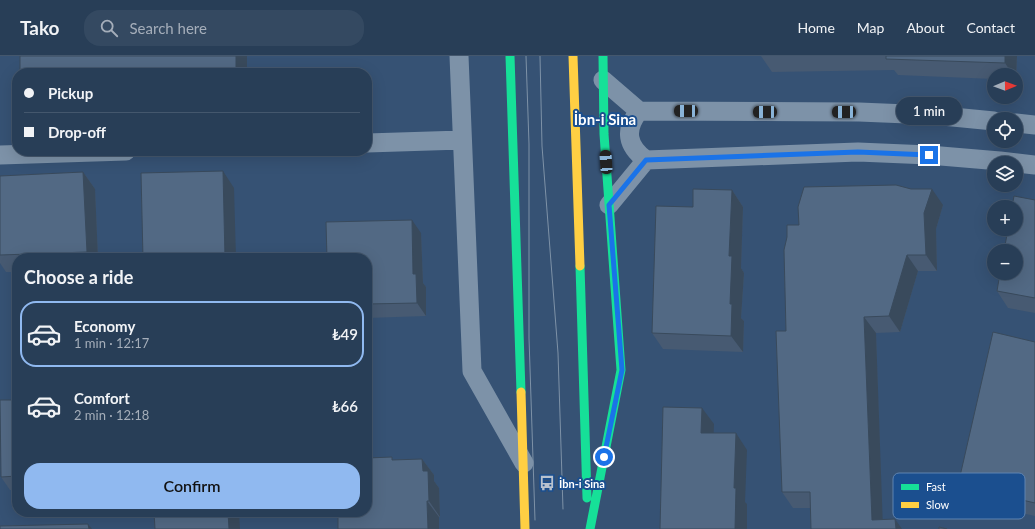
<!DOCTYPE html>
<meta charset="utf-8">
<style>
body{margin:0;font-family:Lato,sans-serif;background:#344961;color:#f1f3f6;height:100vh;display:flex;flex-direction:column;font-size:15px;white-space:nowrap}
*{box-sizing:border-box;margin:0}
p{font-size:13px;color:#a5aeba}
.icon{flex:none;width:22px;height:22px;fill:none;stroke:currentColor;stroke-width:2;stroke-linecap:round;stroke-linejoin:round}
.map{position:relative;flex:1;overflow:hidden}
.drawer{position:absolute;left:12px;top:197px;width:360px;height:264px;display:flex;flex-direction:column;background:#283e57;border-radius:16px;box-shadow:0 4px 16px #0002,0 0 0 1px #44576d}
.drawer>*{flex:none}
.guide{position:absolute;left:12px;top:12px;width:360px;height:88px;border-radius:16px;box-shadow:0 4px 16px #0002,0 0 0 1px #44576d;display:grid;align-content:center;height:88px;padding:0 12px;background:#283e57}
.needle{width:26px;rotate:89deg}
.fabs{position:absolute;left:987px;top:12px;display:grid;gap:8px}
.fabs a{display:grid;place-items:center;width:36px;height:36px;border-radius:50%;background:#283e57;box-shadow:0 4px 16px #0002,0 0 0 1px #44576d;font-size:20px}
.end{position:absolute;width:18px;height:18px;margin:-9px;border:5px solid #1a73e8;background:#fff;box-shadow:0 0 0 2px #fff}
.from{border-radius:50%}
.bubble{position:absolute;height:28px;border-radius:14px;background:#283e57;box-shadow:0 4px 16px #0002,0 0 0 1px #44576d;font-size:13px;font-weight:600;line-height:28px;text-align:center}
.car{position:absolute;width:12px;height:24px;margin:-12px -6px;border-radius:5px;box-shadow:0 0 3px 1px #0007;background:linear-gradient(#222 24%,#8ab4d8 0 40%,#222 0 76%,#8ab4d8 0 86%,#222 0)}
.guide b{display:flex;align-items:center;gap:14px;height:38px;font-size:15px}
.guide b+b{border-top:1px solid #44576d}
.guide i{width:10px;height:10px;background:#f1f3f6}
ul{padding:0;list-style:none}
li{display:flex;align-items:center;gap:12px;height:66px;margin:0 8px 6px;padding:0 4px;border:2px solid transparent;border-radius:16px}
li div{flex:1}
li b{display:block;font-size:15px}
li em{font-style:normal;font-weight:600}
li.active{border-color:#90b9f0}
li>.icon{width:36px;height:36px;stroke-width:1.5}
h2{padding:0 12px;font-size:18px;line-height:48px}
.action{display:flex;gap:8px;margin-top:auto;padding:8px 12px}
.action a{flex:1;height:46px;border-radius:16px;background:#90b9f0;color:#111;font-size:16px;font-weight:600;line-height:46px;text-align:center}
header{display:flex;align-items:center;gap:24px;box-sizing:border-box;height:56px;padding:0 20px;background:#283e57;border-bottom:1px solid #44576d}
header strong{font-size:19px}
nav{display:flex;gap:22px;margin-inline-start:auto;font-size:14px}
.search{width:280px;height:36px;background:#344961;display:flex;align-items:center;gap:10px;box-sizing:border-box;padding:0 14px;border-radius:16px;color:#a5aeba;font-size:15px}
.map>svg:first-child{display:block}
</style>
<header>
<strong>Tako</strong>
<div class="search"><svg class="icon" aria-label="search" viewBox="0 0 24 24"><circle cx="10" cy="10" r="6"/><path d="M15 15l6 6"/></svg>Search here</div>
<nav><a>Home</a><a>Map</a><a>About</a><a>Contact</a></nav>
</header>
<div class="map">
<svg width="1035" height="473" viewBox="0 0 1035 473">
<rect width="100%" height="100%" fill="#365274"/>
<g fill="none" stroke-linecap="round" stroke-linejoin="round">
<path stroke="#7d92a8" stroke-width="19" d="M459 0 472 315 524 407
M603 24 639 55 859 56 932 59 994 65
M639 55C624 74 627 90 646 104
M1016 67 1035 69
M367 87 462 84
M0 99 126 95
M609 149 646 104 858 96 929 99 1000 105 1035 109"/>
<path stroke="#16e098" stroke-width="9" d="M510 0 521 336
M580 210 587 442
M590 473 621 314 604 78 603 0"/>
<path stroke="#ffcf43" stroke-width="9" d="M573 0 580 210
M521 336 525 473"/>
<path stroke="#7e92a7" stroke-width="1" d="M526 0 529 88V282L535 464
M540 0 542 90 558 297 563 453"/>
</g>
<path fill="#475a72" d="M761 0H1017L1016 24V19H994V23L898 19 894 14 772 16Z
M83 116 95 133 98 202H17V216H6L0 207V120Z
M732 134 743 151 741 212 744 217 741 262 744 265 743 296 663 293 652 277 693 151Z
M1035 144V257L1008 252 997 235Z
M943 149 936 173 937 215H918L900 276 876 277 882 463 902 473 810 452H793L782 436 786 275 799 169Z
M421 177 423 227 426 231V260L367 262V202Z
M1035 286V460L969 445 958 429Z
M17 344V434H10L1 421Z
M422 403 434 419V425L439 432 440 461H439V473H338L394 404Z"/>
<path fill="#394a5c" d="M236 0H247V17H236Z
M1005 0H1017L1016 24V19H1013L1005 7Z
M223 115 234 132 236 202H225Z
M83 116 95 133 98 202H91L87 196Z
M932 133 943 149 936 173 937 215 926 199 924 157Z
M732 134 743 151 741 212 744 217 741 262 744 265 743 296 731 280 730 248 729 200Z
M412 164 421 177 423 227 426 231V260L417 247 413 218Z
M907 199 918 215 900 276 889 260Z
M864 261 876 277 883 473 872 464Z
M702 352 714 368 713 393 701 377Z
M736 377 747 394 745 446 747 448V473H735L734 432Z
M422 403 434 419V425L439 432 440 461 429 445 423 415Z
M427 445 439 461V473H428Z
M228 456H239L240 473H229Z
M895 463 902 473H896Z
M88 468 92 473H89Z"/>
<path fill="#526984" stroke="#394a5c" d="M20 0H236V17H20Z
M886 0H1005V7L886 3Z
M223 115 225 202H143L141 117Z
M83 116 87 196 0 199V120Z
M896 129 911 133H932L924 157 926 199H907L889 260 864 261 872 464 895 463 896 473H811L810 436H782L776 275H786L784 194 787 181V169H799L798 151 804 131Z
M693 133 732 134 729 200H732L730 248H732L731 280 652 277 656 150 693 151Z
M1014 140 1035 144V242L997 235 1000 217H1016V195H1004L1008 173H1016V151H1012Z
M412 164 413 218H416L417 247 367 248V202H327L326 166Z
M993 276 1035 286V447L958 429Z
M0 344H17V420L1 421Z
M663 351 702 352 701 377H736L734 432H736L735 473H660Z
M392 401V404L422 403 423 415H428L429 445H427L428 473H338V456H367V402Z
M154 456H228L229 473H155Z
M88 468 89 473H0V470Z
M939 471 947 473H939Z"/>
<g fill="none" stroke-linecap="round" stroke-linejoin="round">
<path stroke="#1a73e8" stroke-width="5" d="M604 401 622 314 609 149 646 104 858 96 929 99"/>
</g>
<defs>
<symbol id="bus-bare" viewBox="-9 -9 18 18"><path d="M-5-6H5V4H4V6H2V4H-2V6H-4V4H-5ZM-3.5-4V0h7V-4ZM-3.5 1.2v1.5H-2V1.2ZM2 1.2v1.5H3.5V1.2Z" fill="#b9c2ce" stroke="#1b4f8f" stroke-width="2.5" paint-order="stroke"/></symbol>
</defs>
<g fill-rule="evenodd">
<use href="#bus-bare" x="536" y="416" width="22" height="22"/>
</g>
<g text-anchor="middle" dominant-baseline="central" stroke-width="4" stroke-linejoin="round" paint-order="stroke">
<g font-size="11" font-weight="bold" fill="#fff" stroke="#1b4f8f" text-anchor="start">
<text x="559" y="427">İbn-i Sina</text>
</g>
<g font-size="15" font-weight="bold" fill="#fff" stroke="#1b4f8f">
<text x="605" y="63">İbn-i Sina</text>
</g>
</g>
<rect x="893" y="417" width="132" height="46" rx="6" fill="#1b4f8f" stroke="#5f84b1" stroke-width="1"/>
<rect x="901" y="428" width="18" height="6" fill="#16e098"/>
<rect x="901" y="446" width="18" height="6" fill="#ffcf43"/>
<g font-size="11" fill="#fff">
<text x="926" y="435">Fast</text>
<text x="926" y="453">Slow</text>
</g>
</svg>
<div class="fabs">
<a><svg class="needle" viewBox="-14 -14 28 28"><path d="M0-13l5 13h-10z" fill="#e53935"/><path d="M0 13l5-13h-10z" fill="#a5aeba"/></svg></a>
<a><svg class="icon" aria-label="locate" viewBox="0 0 24 24"><circle cx="12" cy="12" r="6"/><path d="M12 2v4M12 18v4M2 12h4M18 12h4"/></svg></a>
<a><svg class="icon" aria-label="layers" viewBox="0 0 24 24"><path d="M12 4l9 5-9 5-9-5zM3 14l9 5 9-5"/></svg></a>
<a>+</a>
<a>−</a>
</div>
<i class="end from" style="left:604px;top:401px"></i>
<i class="end" style="left:929px;top:99px"></i>
<div class="bubble" style="left:896px;top:41px;width:66px">1 min</div>
<i class="car" style="left:686px;top:55px;rotate:270deg"></i>
<i class="car" style="left:765px;top:56px;rotate:270deg"></i>
<i class="car" style="left:844px;top:56px;rotate:270deg"></i>
<i class="car" style="left:606px;top:106px;rotate:356deg"></i>
<div class="guide">
<b><i class="from"></i>Pickup</b>
<b><i></i>Drop-off</b>
</div>
<section class="drawer">
<h2>Choose a ride</h2>
<ul>
<li class="active"><svg class="icon" aria-label="car" viewBox="0 0 24 24"><path d="M5 17H2v-5l4-1 3-4h7l3 4 3 1v5h-3M9 17h6M6 11h13"/><circle cx="7" cy="17" r="2"/><circle cx="17" cy="17" r="2"/></svg><div><b>Economy</b><p>1 min · 12:17</p></div><em>₺49</em></li>
<li><svg class="icon" aria-label="car" viewBox="0 0 24 24"><path d="M5 17H2v-5l4-1 3-4h7l3 4 3 1v5h-3M9 17h6M6 11h13"/><circle cx="7" cy="17" r="2"/><circle cx="17" cy="17" r="2"/></svg><div><b>Comfort</b><p>2 min · 12:18</p></div><em>₺66</em></li>
</ul>
<div class="action"><a>Confirm</a></div>
</section>
</div>
